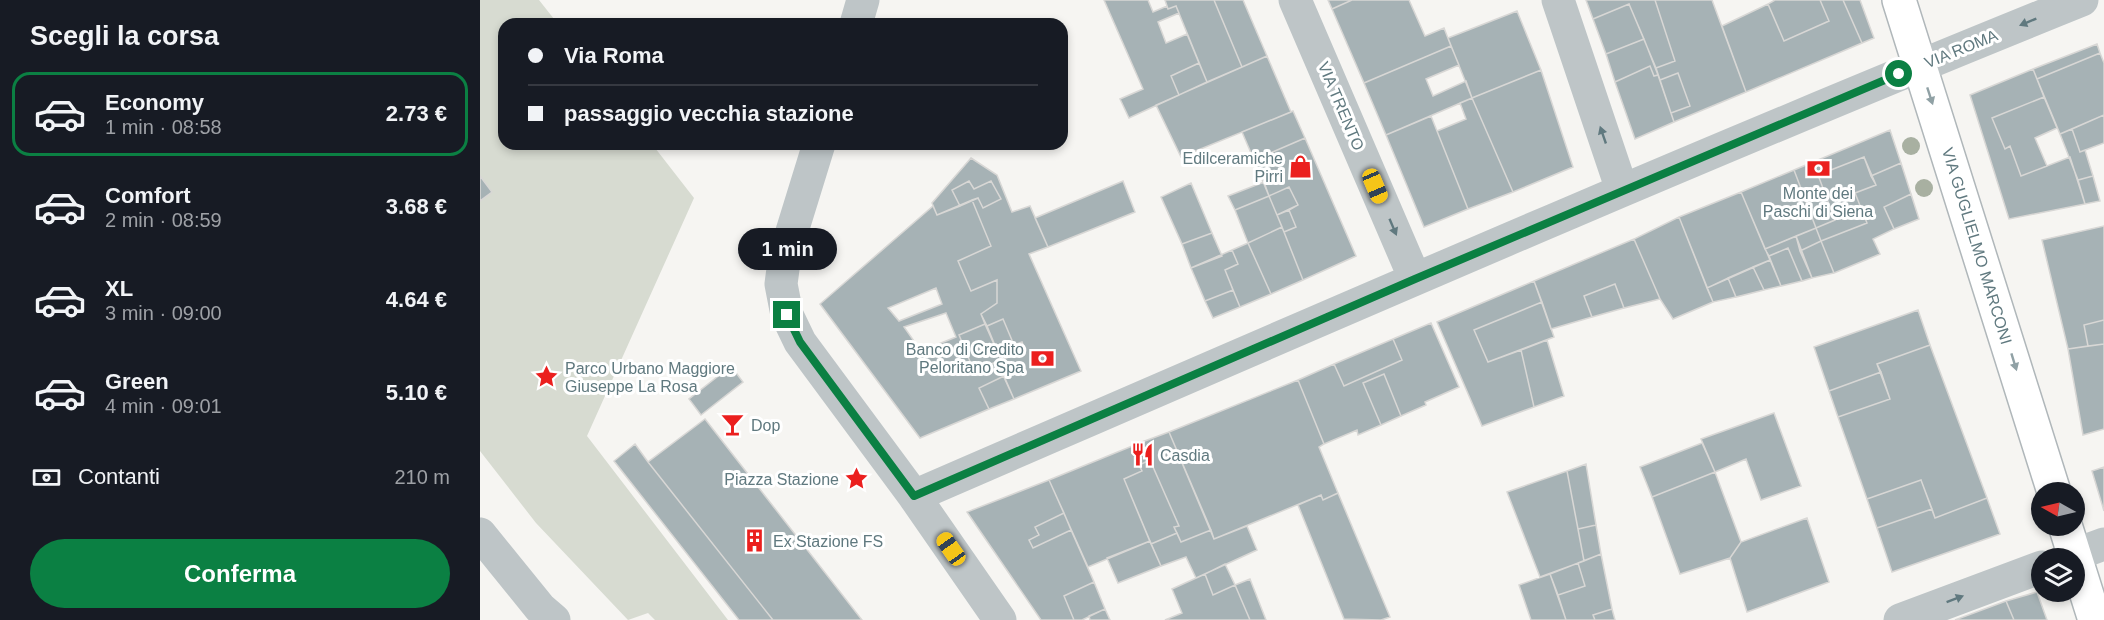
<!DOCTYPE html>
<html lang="it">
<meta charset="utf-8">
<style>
body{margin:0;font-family:Helvetica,sans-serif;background:#20242c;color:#f1f3f6;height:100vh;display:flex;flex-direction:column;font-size:22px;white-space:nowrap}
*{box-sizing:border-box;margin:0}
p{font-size:20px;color:#9ea1a6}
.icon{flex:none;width:33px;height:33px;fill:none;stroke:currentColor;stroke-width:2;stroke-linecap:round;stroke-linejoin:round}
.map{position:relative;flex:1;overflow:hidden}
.panel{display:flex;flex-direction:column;background:#171b24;width:480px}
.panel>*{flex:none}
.top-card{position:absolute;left:18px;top:18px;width:570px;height:132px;border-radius:18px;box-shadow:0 3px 9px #0003;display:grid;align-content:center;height:132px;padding:0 30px;background:#171b24}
.needle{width:39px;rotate:278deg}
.fabs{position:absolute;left:1551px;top:482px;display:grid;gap:12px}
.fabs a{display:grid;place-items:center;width:54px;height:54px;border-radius:50%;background:#171b24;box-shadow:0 3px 9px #0003;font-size:30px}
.end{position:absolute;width:27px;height:27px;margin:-14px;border:8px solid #0b8043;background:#fff;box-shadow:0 0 0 3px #fff}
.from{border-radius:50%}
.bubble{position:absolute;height:42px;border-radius:21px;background:#171b24;box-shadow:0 3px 9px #0003;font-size:20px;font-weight:800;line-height:42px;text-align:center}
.car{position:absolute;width:18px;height:36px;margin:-18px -9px;border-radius:8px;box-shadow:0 0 4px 2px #0007;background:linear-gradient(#f5c518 24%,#345 0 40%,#f5c518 0 76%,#345 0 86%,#f5c518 0)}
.top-card b{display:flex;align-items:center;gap:21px;height:57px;font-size:22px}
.top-card b+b{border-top:2px solid #363941}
.top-card i{width:15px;height:15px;background:#f1f3f6}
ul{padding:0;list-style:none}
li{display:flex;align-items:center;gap:18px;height:84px;margin:0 12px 9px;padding:0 18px;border:3px solid transparent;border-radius:18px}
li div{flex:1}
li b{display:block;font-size:22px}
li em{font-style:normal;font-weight:800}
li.active{border-color:#0b8043}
li>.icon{width:54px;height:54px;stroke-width:1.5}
h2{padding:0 30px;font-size:27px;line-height:72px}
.pay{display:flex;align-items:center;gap:15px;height:66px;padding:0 30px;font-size:22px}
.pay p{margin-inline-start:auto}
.primary-button{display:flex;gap:12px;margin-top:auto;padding:12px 30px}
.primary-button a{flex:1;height:69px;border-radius:36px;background:#0b8043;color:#fff;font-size:24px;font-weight:800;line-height:69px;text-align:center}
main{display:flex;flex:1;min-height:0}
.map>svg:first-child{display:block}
</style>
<main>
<section class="panel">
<h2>Scegli la corsa</h2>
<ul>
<li class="active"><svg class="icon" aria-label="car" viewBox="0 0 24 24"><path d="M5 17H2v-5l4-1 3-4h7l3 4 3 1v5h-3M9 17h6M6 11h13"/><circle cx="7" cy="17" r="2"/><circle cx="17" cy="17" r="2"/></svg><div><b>Economy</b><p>1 min · 08:58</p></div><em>2.73 €</em></li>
<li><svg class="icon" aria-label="car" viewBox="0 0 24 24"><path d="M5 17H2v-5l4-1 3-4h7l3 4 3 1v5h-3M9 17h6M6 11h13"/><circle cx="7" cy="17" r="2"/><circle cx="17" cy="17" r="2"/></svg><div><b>Comfort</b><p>2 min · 08:59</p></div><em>3.68 €</em></li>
<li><svg class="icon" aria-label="car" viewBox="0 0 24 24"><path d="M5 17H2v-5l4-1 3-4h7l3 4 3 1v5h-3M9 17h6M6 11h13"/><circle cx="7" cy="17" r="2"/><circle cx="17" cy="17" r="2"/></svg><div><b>XL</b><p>3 min · 09:00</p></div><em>4.64 €</em></li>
<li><svg class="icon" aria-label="car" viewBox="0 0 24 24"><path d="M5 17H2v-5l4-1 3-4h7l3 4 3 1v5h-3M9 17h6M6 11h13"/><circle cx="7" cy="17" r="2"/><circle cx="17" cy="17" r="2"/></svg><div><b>Green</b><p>4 min · 09:01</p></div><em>5.10 €</em></li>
</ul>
<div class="pay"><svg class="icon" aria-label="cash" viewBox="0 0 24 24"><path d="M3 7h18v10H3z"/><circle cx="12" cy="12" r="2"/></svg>Contanti<p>210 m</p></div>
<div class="primary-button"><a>Conferma</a></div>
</section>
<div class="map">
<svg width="1624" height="620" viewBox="0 0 1624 620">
<rect width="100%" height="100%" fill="#f6f5f2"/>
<path fill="#d7dbd1" d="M0 0H59L78 24H24V144H172L214 198 107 436 248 620H175L168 613 148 620 56 523 0 451Z"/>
<path fill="#a6b2b5" stroke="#d8d7d5" stroke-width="1.5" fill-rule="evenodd" d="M624 0H668L673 12 687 6 688 9 696 6 699 13 678 22 686 43 707 34 719 63 691 76 699 95 649 118 640 99 663 89Z
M685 0H734L762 67 727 82 696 6 688 9Z
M734 0H763L787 56 762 67Z
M848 0H872L852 9Z
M872 0H929L945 36 964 28 971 46 884 83 852 9Z
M1106 0H1175L1195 61 1176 68 1149 4 1113 19Z
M1175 0H1232L1266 92 1194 122 1191 113 1210 106 1198 73 1180 80 1176 68 1195 61Z
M1295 0H1340L1349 21 1304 41 1288 4Z
M1340 0H1363L1382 43 1266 92 1242 26 1288 4 1304 41 1349 21Z
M1363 0H1380L1394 38 1382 43Z
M1149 4 1164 39 1126 54 1113 19Z
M1037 11 1061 70 992 98 968 38Z
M1164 39 1178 75 1174 76 1170 66 1135 82 1126 54Z
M1617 44 1620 53 1557 79 1553 69Z
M971 46 979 65 946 79 953 96 986 81 992 98 906 135 884 83Z
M1620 53 1624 63V115L1580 134 1557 79Z
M787 56 811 112 701 157 676 105Z
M719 63 727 82 699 95 691 76Z
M1170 66 1174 76 1178 75 1194 122 1155 139 1135 82Z
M1553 69 1564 97 1512 118 1525 149 1530 146 1541 176 1590 157 1605 204 1529 219 1490 95Z
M1061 70 1093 167 1033 192 992 98Z
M1198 73 1210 106 1191 113 1180 80Z
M1564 97 1577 128 1555 138 1567 166 1541 176 1530 146 1525 149 1512 118Z
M992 98 1033 192 988 209 957 131 986 119 980 103Z
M813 111 825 138 774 160 762 132Z
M1624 115V143L1600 152 1592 129Z
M951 116 988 209 944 227 906 135Z
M1592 129 1600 152 1605 150 1613 176 1598 180 1580 134Z
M1410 130 1421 163 1391 176 1384 157 1338 175 1355 220 1336 228 1314 170Z
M825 138 876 256 823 280 804 232 816 227 809 210 818 205 809 187 789 196 774 160Z
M1384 157 1396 185 1375 193 1387 223 1341 241 1336 228 1355 220 1338 175Z
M491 158 517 175 532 212 550 206 568 247 549 254 601 371 534 399 517 362 545 350 542 342 534 345 523 319 507 326 501 314 517 303V280L491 291 478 261 511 246 492 200 498 198 503 208 521 199 511 181 494 189 489 181 472 190 480 206 457 215 452 203Z
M1421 163 1431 194 1404 207 1414 229 1393 239 1400 254 1354 273 1341 241 1387 223 1375 193 1396 185 1391 176Z
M1314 170 1336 228 1285 249 1261 192Z
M0 176 12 192 0 201Z
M1613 176 1620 201 1605 204 1598 180Z
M489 181 494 189 511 181 521 199 503 208 498 198 480 206 472 190Z
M643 181 655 212 568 247 555 218Z
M784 182 789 196 755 210 748 196Z
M711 183 732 233 702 244 681 197Z
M809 187 818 205 797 215 789 196Z
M1261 192 1290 260 1227 288 1199 217Z
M1431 194 1439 219 1414 229 1404 207Z
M789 196 802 227 768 243 755 210Z
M492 200 511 246 478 261 491 291 517 280V303L501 314 505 324 479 335 494 371 517 362 524 376 499 388 509 409 440 438 340 304 453 206 457 215ZM456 288 462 304 419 321 408 308ZM466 313 476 337 441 351 424 327Z
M809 210 816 227 804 232 797 215Z
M1199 217 1233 302 1193 319 1180 299 1154 239Z
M1624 226V320L1604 325 1608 346 1588 349 1562 240Z
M802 227 823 280 791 294 768 243Z
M1336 228 1341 241 1320 251 1316 236Z
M732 233 742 256 711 268 702 244Z
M1316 236 1332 278 1322 281 1308 248 1289 256 1285 249Z
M1154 239 1180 299 1144 308 1135 284 1104 296 1112 317 1071 329 1054 281Z
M1341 241 1354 273 1332 278 1320 251Z
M768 243 791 294 760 307 745 270 758 264 752 250Z
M1308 248 1322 281 1301 286 1289 256Z
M752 250 758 264 745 270 753 290 725 301 711 268Z
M1290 260 1301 286 1284 290 1273 267Z
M1273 267 1284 290 1256 297 1248 278Z
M1248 278 1256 297 1233 302 1227 288Z
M1054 281 1062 302 994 330 1008 362 1041 350 1054 407 1002 426 957 322Z
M1135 284 1144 308 1112 317 1104 296Z
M753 290 760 307 733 318 725 301Z
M1062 302 1074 337 1008 362 994 330Z
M1438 310 1450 345 1397 364 1401 372 1349 391 1334 347Z
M523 319 534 345 542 342 545 350 521 360 507 326Z
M1624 320V344L1608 346 1604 325Z
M951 323 979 387 945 402 946 405 921 416 904 374 883 383 901 425 878 435 877 430 844 444 818 380 854 364 864 386 922 360 913 339Z
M505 324 521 360 494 371 479 335Z
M913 339 922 360 864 386 854 364Z
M1067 340 1084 396 1054 407 1041 350Z
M1624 344V429L1603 435 1588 349Z
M1450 345 1507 498 1455 518 1441 480 1387 499 1358 417 1410 399 1397 364Z
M251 366 263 382 221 415 209 399Z
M1401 372 1410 399 1358 417 1349 391Z
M904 374 921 416 901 425 883 383Z
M524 376 534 399 509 409 499 388Z
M818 380 844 444 839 447 858 493 843 500 841 495 734 539 689 432Z
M1294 413 1321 486 1281 500 1266 459 1235 472 1221 439Z
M225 419 382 620H293L168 462Z
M689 432 731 530 701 542 694 527 699 526 662 442Z
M662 442 670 460 659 465 662 471 644 479 670 541 608 567 569 480Z
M1222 443 1235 472 1172 497 1160 467Z
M155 444 168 462 293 620H259L134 461Z
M670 460 699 526 694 527 697 533 671 544 644 479 662 471 659 465Z
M1106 464 1116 525 1098 529 1087 471Z
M1624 467V511L1612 471Z
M1087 471 1104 561 1060 577 1027 492Z
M1235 472 1261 542 1250 558 1200 574 1172 497Z
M569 480 584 513 555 527 559 535 549 540 553 548 591 530 614 582 584 596 594 620H561L487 512Z
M1441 480 1452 509 1397 528 1387 499Z
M858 493 910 617 901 620 864 619 818 505 841 495 843 500Z
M1507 498 1520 534 1412 572 1397 528 1452 509 1455 518Z
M584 513 591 530 553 548 549 540 559 535 555 527Z
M1327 518 1349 582 1267 612 1250 558 1261 542Z
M1116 525 1121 554 1104 561 1098 529Z
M767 526 777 550 716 578 706 557 681 566 671 544 697 533 701 542 731 530 734 539Z
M670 541 681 566 638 583 627 558Z
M1121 554 1132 609 1113 615 1115 620H1086L1078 595 1105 586 1098 563Z
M1098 563 1105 586 1078 595 1070 574Z
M745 564 755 585 733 595 725 574Z
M725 574 733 595 755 585 770 620H685L702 613 692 589Z
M1070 574 1086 620H1051L1039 585Z
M770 579 786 620H770L755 585Z
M614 582 625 609 602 620H594L584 596Z
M1557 592 1567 620H1534L1526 601Z
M1526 601 1534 620H1475Z
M625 609 630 620H610L609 616Z
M1132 609 1135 620H1115L1113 615Z"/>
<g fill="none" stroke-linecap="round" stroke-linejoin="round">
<defs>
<path id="primary" d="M1419 0 1574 492
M1585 525 1615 620"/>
</defs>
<use href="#primary" stroke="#b0b7ba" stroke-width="36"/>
<path stroke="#bec5c7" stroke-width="33" d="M815 0 935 279
M1078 0 1142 190
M376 24 383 0
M339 144 305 254 301 284 307 315 320 342 434 496 520 620
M434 496C822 328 1210 158 1602 0"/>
<path stroke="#bec5c7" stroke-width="33" d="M0 534 60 608 74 620
M1586 558 1624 544
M1420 620 1562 567"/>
<use href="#primary" stroke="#fff" stroke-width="33"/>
</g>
<g fill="#a8b0a1">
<circle cx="1431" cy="146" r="9"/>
<circle cx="1444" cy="188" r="9"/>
</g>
<defs><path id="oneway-solid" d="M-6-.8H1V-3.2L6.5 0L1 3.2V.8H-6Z" transform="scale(1.5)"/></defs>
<g fill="#60797f">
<use href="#oneway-solid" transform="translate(1548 22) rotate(158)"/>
<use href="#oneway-solid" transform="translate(1123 135) rotate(-109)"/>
<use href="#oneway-solid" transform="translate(913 227) rotate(67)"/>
<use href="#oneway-solid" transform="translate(1475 599) rotate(-21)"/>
</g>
<g fill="#90a1a5">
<use href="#oneway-solid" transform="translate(1450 96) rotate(72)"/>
<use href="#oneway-solid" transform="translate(1534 362) rotate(73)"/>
</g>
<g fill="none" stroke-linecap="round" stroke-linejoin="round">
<path stroke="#0b8043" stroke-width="8" d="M307 315 320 342 434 496 935 279 1419 74"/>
</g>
<defs>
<symbol id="shop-bare" viewBox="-9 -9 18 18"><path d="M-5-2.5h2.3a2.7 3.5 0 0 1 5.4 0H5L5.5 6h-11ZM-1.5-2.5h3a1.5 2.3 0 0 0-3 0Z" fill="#eb1f1e" stroke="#fff" stroke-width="2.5" paint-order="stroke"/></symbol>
<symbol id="bank-bare" viewBox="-9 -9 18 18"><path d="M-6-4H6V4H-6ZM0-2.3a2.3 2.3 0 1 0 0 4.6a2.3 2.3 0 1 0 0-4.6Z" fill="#eb1f1e" stroke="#fff" stroke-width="2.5" paint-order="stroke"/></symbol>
<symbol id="sight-bare" viewBox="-9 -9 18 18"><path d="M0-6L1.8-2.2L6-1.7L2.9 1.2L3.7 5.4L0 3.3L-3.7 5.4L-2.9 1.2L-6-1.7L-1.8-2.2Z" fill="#eb1f1e" stroke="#fff" stroke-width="2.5" paint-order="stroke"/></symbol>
<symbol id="bar-bare" viewBox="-9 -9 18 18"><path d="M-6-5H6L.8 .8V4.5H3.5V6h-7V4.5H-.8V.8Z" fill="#eb1f1e" stroke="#fff" stroke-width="2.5" paint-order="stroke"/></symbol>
<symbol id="restaurant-bare" viewBox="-9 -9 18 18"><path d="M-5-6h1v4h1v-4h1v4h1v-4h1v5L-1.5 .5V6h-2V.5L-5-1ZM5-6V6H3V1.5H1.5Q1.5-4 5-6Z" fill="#eb1f1e" stroke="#fff" stroke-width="2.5" paint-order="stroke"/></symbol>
<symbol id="building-bare" viewBox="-9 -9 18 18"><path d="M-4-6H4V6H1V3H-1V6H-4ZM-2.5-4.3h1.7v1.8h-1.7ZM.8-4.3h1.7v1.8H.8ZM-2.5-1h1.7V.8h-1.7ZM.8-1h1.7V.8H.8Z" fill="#eb1f1e" stroke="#fff" stroke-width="2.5" paint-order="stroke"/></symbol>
</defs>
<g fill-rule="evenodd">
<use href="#shop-bare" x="804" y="150" width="33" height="33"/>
<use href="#bank-bare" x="1322" y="152" width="33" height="33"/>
<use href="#bank-bare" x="546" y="342" width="33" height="33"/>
<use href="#sight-bare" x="50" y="360" width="33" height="33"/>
<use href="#bar-bare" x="236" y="408" width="33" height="33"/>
<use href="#restaurant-bare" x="646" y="438" width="33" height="33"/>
<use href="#sight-bare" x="360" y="462" width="33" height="33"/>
<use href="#building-bare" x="258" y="524" width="33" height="33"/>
</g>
<g text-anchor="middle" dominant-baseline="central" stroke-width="6" stroke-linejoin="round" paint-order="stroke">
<g font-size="16" fill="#60797f" stroke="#fff">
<text transform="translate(1481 49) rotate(-22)">VIA ROMA</text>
<text transform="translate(861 106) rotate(67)">VIA TRENTO</text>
<text transform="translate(1497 246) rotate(73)">VIA GUGLIELMO MARCONI</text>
</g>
<g font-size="16" fill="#60797f" stroke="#fff" text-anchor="start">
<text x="803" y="158" text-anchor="end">Edilceramiche<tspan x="803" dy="18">Pirri</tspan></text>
<text x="1338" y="193" text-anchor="middle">Monte dei<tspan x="1338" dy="18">Paschi di Siena</tspan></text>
<text x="544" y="349" text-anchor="end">Banco di Credito<tspan x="544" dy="18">Peloritano Spa</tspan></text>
<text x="85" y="368">Parco Urbano Maggiore<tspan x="85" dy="18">Giuseppe La Rosa</tspan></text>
<text x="271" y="425">Dop</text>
<text x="680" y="455">Casdia</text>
<text x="359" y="479" text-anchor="end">Piazza Stazione</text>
<text x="293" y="541">Ex Stazione FS</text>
</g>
</g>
</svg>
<div class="fabs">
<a><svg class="needle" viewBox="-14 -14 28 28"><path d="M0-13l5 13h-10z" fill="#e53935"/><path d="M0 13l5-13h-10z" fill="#9ea1a6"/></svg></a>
<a><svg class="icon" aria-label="layers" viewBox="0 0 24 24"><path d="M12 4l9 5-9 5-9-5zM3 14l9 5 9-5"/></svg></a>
</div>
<i class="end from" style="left:1419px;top:74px"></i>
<i class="end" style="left:307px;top:315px"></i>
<div class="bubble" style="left:258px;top:228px;width:99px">1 min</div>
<i class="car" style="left:895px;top:186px;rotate:157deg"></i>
<i class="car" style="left:471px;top:549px;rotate:325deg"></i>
<div class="top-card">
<b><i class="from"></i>Via Roma</b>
<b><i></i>passaggio vecchia stazione</b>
</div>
</div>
</main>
